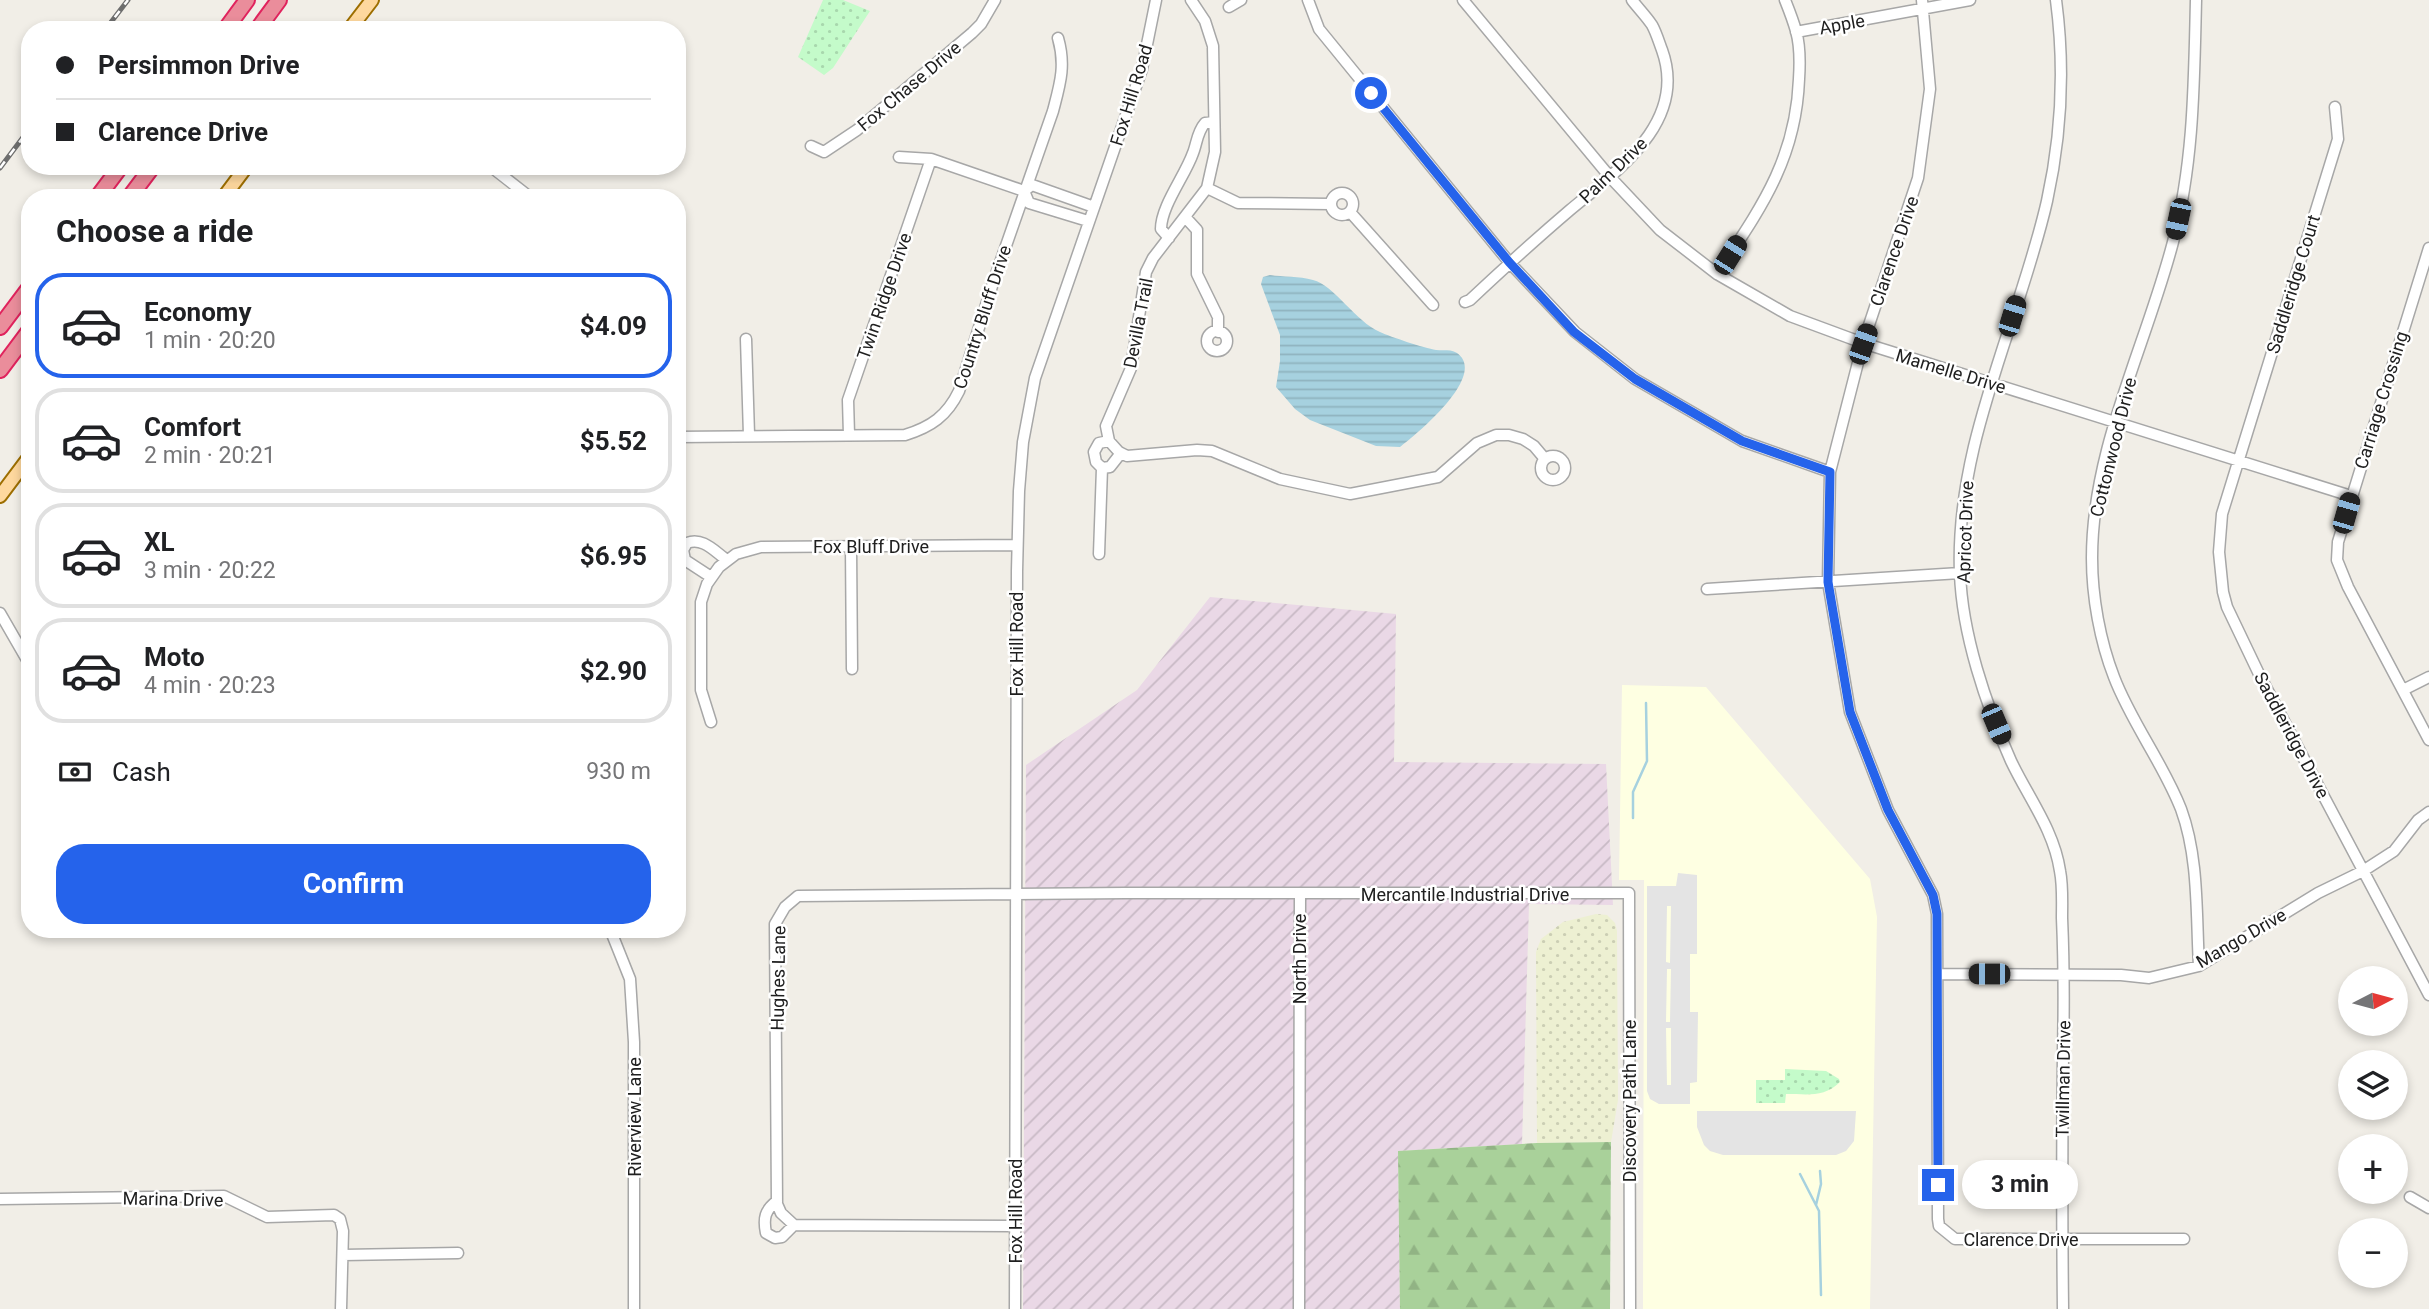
<!DOCTYPE html>
<meta charset="utf-8">
<style>
body{margin:0;font-family:Roboto,sans-serif;background:#f6f6f6;color:#202124;height:100vh;display:flex;flex-direction:column;font-size:26px;white-space:nowrap}
*{box-sizing:border-box;margin:0}
p{font-size:23px;color:#757577}
.icon{flex:none;width:38px;height:38px;fill:none;stroke:currentColor;stroke-width:2;stroke-linecap:round;stroke-linejoin:round}
.map{position:relative;flex:1;overflow:hidden}
.details{position:absolute;left:21px;top:189px;width:665px;height:749px;display:flex;flex-direction:column;background:#fff;border-radius:28px;box-shadow:0 4px 10px #0003}
.details>*{flex:none}
.banner{position:absolute;left:21px;top:21px;width:665px;height:154px;border-radius:28px;box-shadow:0 4px 10px #0003;display:grid;align-content:center;height:154px;padding:0 35px;background:#fff}
.needle{width:46px;rotate:84deg}
.buttons{position:absolute;left:2338px;top:966px;display:grid;gap:14px}
.buttons a{display:grid;place-items:center;width:70px;height:70px;border-radius:50%;background:#fff;box-shadow:0 4px 10px #0003;font-size:35px}
.end{position:absolute;width:32px;height:32px;margin:-16px;border:9px solid #2563eb;background:#fff;box-shadow:0 0 0 4px #fff}
.from{border-radius:50%}
.bubble{position:absolute;height:49px;border-radius:24px;background:#fff;box-shadow:0 4px 10px #0003;font-size:23px;font-weight:700;line-height:49px;text-align:center}
.car{position:absolute;width:21px;height:42px;margin:-21px -10px;border-radius:9px;box-shadow:0 0 5px 2px #0007;background:linear-gradient(#222 24%,#8ab4d8 0 40%,#222 0 76%,#8ab4d8 0 86%,#222 0)}
.banner b{display:flex;align-items:center;gap:24px;height:66px;font-size:26px}
.banner b+b{border-top:2px solid #e0e0e0}
.banner i{width:18px;height:18px;background:#202124}
ul{padding:0;list-style:none}
li{display:flex;align-items:center;gap:21px;height:105px;margin:0 14px 10px;padding:0 21px;border:4px solid #e0e0e0;border-radius:28px}
li div{flex:1}
li b{display:block;font-size:26px}
li em{font-style:normal;font-weight:700}
li.on{border-color:#2563eb}
li>.icon{width:63px;height:63px;stroke-width:1.5}
h2{padding:0 35px;font-size:32px;line-height:84px}
.pay{display:flex;align-items:center;gap:18px;height:77px;padding:0 35px;font-size:26px}
.pay p{margin-inline-start:auto}
.button{display:flex;gap:14px;margin-top:auto;padding:14px 35px}
.button a{flex:1;height:80px;border-radius:28px;background:#2563eb;color:#fff;font-size:28px;font-weight:700;line-height:80px;text-align:center}
.map>svg:first-child{display:block}
</style>
<div class="map">
<svg width="2429" height="1309" viewBox="0 0 2429 1309">
<defs>
<pattern id="industrial-furrows" width="10" height="10" patternUnits="userSpaceOnUse" patternTransform="scale(1.75)"><rect width="10" height="10" fill="#ead8e6"/><path d="M-1 1l2-2M0 10L10 0M9 11l2-2" fill="none" stroke="#c8b9c5"/></pattern>
<pattern id="farmland-dots" width="8" height="8" patternUnits="userSpaceOnUse" patternTransform="scale(1.75)"><rect width="8" height="8" fill="#edf0d2"/><path d="M2 2h.1M6 6h.1" fill="none" stroke="#cbceb4" stroke-width="1.8" stroke-linecap="round"/></pattern>
<pattern id="forest-firs" width="22" height="20" patternUnits="userSpaceOnUse" patternTransform="scale(1.75)"><rect width="22" height="20" fill="#a9d19a"/><path d="M5 1l3.5 6h-7zM16 11l3.5 6h-7z" fill="#91b384"/></pattern>
<pattern id="park-dots" width="8" height="8" patternUnits="userSpaceOnUse" patternTransform="scale(1.75)"><rect width="8" height="8" fill="#c4fbca"/><path d="M2 2h.1M6 6h.1" fill="none" stroke="#a8d7ad" stroke-width="1.8" stroke-linecap="round"/></pattern>
<pattern id="water-rules" width="6" height="5" patternUnits="userSpaceOnUse" patternTransform="scale(1.75)"><rect width="6" height="5" fill="#a6d1df"/><path d="M0 2.5h6" fill="none" stroke="#8fb3bf"/></pattern>
</defs>
<rect width="100%" height="100%" fill="#f1eee7"/>
<path fill="url(#industrial-furrows)" d="M1210 597 1396 614 1394 762 1606 764 1613 905 1529 904 1522 1144 1398 1151 1400 1309H1023L1026 765 1137 690Z"/>
<path fill="#feffe2" d="M1622 685 1706 687 1870 879 1877 917 1870 1309H1643L1644 880H1619Z"/>
<path fill="url(#farmland-dots)" d="M1596 914 1607 915 1615 923 1617 931 1618 1100 1611 1142 1537 1143 1536 952 1541 939 1563 922Z"/>
<path fill="url(#forest-firs)" d="M1611 1142 1610 1309H1400L1398 1151 1537 1143Z"/>
<path fill="url(#park-dots)" d="M823 0H843L870 11 833 68 824 75 798 57Z
M1785 1069 1826 1071 1839 1079 1840 1082C1824 1098 1807 1094 1786 1094L1785 1103H1756V1080H1785Z"/>
<path fill="#e4e4e4" fill-rule="evenodd" d="M1678 873 1697 875V954H1690V1012H1698L1697 1082 1690 1083V1104H1659L1650 1099 1647 1091V886H1676ZM1667 906H1671L1670 963 1666 962ZM1667 969H1671L1670 1022H1666ZM1666 1028H1671V1085H1667Z
M1856 1111 1854 1141 1846 1151 1836 1155H1723L1710 1151 1704 1145 1697 1127V1111Z"/>
<path fill="url(#water-rules)" d="M1270 275C1283 277 1299 276 1313 280 1334 285 1356 322 1380 332 1391 337 1424 348 1436 350 1443 351 1451 349 1457 353 1488 375 1418 433 1400 447L1376 446 1310 420 1295 409 1276 387 1280 361V335L1261 284 1263 277Z"/>
<g fill="none" stroke-linecap="round" stroke-linejoin="round">
<path stroke="#a6d1df" stroke-width="2.5" d="M1633 818V792L1647 761 1646 703
M1800 1174 1819 1211 1821 1295
M1816 1205 1821 1184 1820 1171"/>
<defs>
<path id="minor" d="M1191 0 1205 21 1213 46 1215 152 1207 188 1153 258 1146 272 1131 368 1106 426 1109 441 1119 452 1127 456 1197 450 1212 451 1280 479 1350 494 1438 477 1477 443 1496 435H1509L1523 439 1534 446 1545 459
M1308 0 1319 29 1509 262 1575 332 1635 379 1742 441 1830 472
M1463 0 1610 177 1660 230 1717 274 1790 316 1863 343 2351 496
M1922 0 1930 89 1918 178 1863 343 1830 472 1828 582 1850 712 1888 810 1933 895 1937 914 1938 1219 1939 1226 1955 1239H2184
M2056 0C2065 68 2062 133 2047 201 2019 324 1955 443 1960 573 1962 634 1986 705 2011 761 2028 797 2054 830 2060 871 2063 886 2062 903 2062 918 2064 963 2064 1008 2063 1053 2062 1138 2062 1224 2063 1309
M2196 0C2194 82 2194 162 2173 242 2146 346 2092 448 2092 558 2092 597 2100 641 2114 677 2131 722 2163 763 2181 809 2199 858 2196 914 2199 966
M1229 7 1241 0
M1796 32 1970 0
M2335 107 2338 139 2222 514 2219 552 2223 592 2227 607 2259 674 2429 995
M811 146 824 152 857 130 972 33 981 24 995 0
M899 157 931 159 1024 191
M490 166 531 198
M1207 188 1238 203 1330 204
M1331 204a11 11 0 1 1 22 0a11 11 0 1 1-22 0Z
M1350 212 1433 305
M1186 218 1197 230V274L1218 317V332
M1088 221 1029 203 1024 191 1032 185 1094 207
M1169 238 1161 229C1161 206 1185 176 1193 153 1197 143 1197 132 1205 123L1214 122
M2429 248 2338 542 2337 560 2348 587 2429 740
M1717 274C1760 209 1796 160 1799 79 1800 64 1800 45 1796 31 1793 20 1789 10 1785 0
M1465 302 1470 300C1503 269 1536 239 1570 210 1618 170 1688 122 1662 50 1659 42 1656 32 1652 25 1646 16 1638 8 1632 0
M1207 341a10 10 0 1 1 20 0a10 10 0 1 1-20 0Z
M746 339 749 435
M849 435 848 400 931 159
M677 437 905 435C931 427 947 416 959 391L993 283 1053 111C1060 84 1066 66 1058 38
M1109 441 1099 443 1094 452 1096 462 1102 468 1110 467 1121 453
M1541 468a12 12 0 1 1 24 0a12 12 0 1 1-24 0Z
M851 547 852 669
M1099 554 1102 468
M711 577 685 560 683 550 687 543C703 537 714 551 727 560
M1707 589 1960 573
M0 613 30 665
M2403 690 2429 677
M711 722 701 690V602L707 584 719 567 736 554 761 547 1017 545
M610 929 630 979 634 1042V1309
M1938 974 2121 975 2149 978 2199 966 2318 893 2363 871 2394 851 2418 820 2429 812
M2410 1197 2429 1208
M0 1199 224 1196 267 1217 334 1215 340 1219 343 1231 341 1309
M777 1201C765 1210 763 1218 766 1233L775 1238 782 1237 794 1225
M1014 1226 794 1225 781 1213 777 1204 775 924 785 907 798 896 1125 893H1629L1630 1309
M343 1255 458 1253
M1015 1309 1017 571 1019 491 1023 442 1035 378 1142 69 1156 0
M1299 1309 1300 894"/>
<path id="major" d="M349 30 372 0
M223 198 247 166
M0 496 30 456"/>
<path id="highway" d="M225 30 247 0
M257 30 279 0
M97 198 121 166
M129 198 153 166
M0 327 30 287
M0 370 30 330"/>
</defs>
<use href="#minor" stroke="#a7a7a7" stroke-width="13"/>
<use href="#major" stroke="#9d6e00" stroke-width="16"/>
<use href="#highway" stroke="#e0235d" stroke-width="18"/>
<use href="#minor" stroke="#fff" stroke-width="10"/>
<use href="#major" stroke="#fed89e" stroke-width="12"/>
<use href="#highway" stroke="#ea8d9b" stroke-width="14"/>
<defs>
<path id="rail" d="M105 30 128 0
M0 168 30 128"/>
</defs>
<use href="#rail" stroke="#6e6e6e" stroke-width="5"/>
<use href="#rail" stroke="#fff" stroke-width="2.5" stroke-dasharray="8" stroke-linecap="butt"/>
</g>
<g fill="none" stroke-linecap="round" stroke-linejoin="round">
<path stroke="#2563eb" stroke-width="9" d="M1371 93 1509 262 1574 332 1635 379 1742 441 1830 472 1828 582 1850 712 1888 810 1933 895 1937 914 1938 1185"/>
</g>
<g text-anchor="middle" dominant-baseline="central" stroke-width="5" stroke-linejoin="round" paint-order="stroke">
<g font-size="18" fill="#202020" stroke="#fff">
<text transform="translate(1842 24) rotate(-10)">Apple</text>
<text transform="translate(909 86) rotate(-40)">Fox Chase Drive</text>
<text transform="translate(1131 95) rotate(-73)">Fox Hill Road</text>
<text transform="translate(1613 170) rotate(-44)">Palm Drive</text>
<text transform="translate(1894 251) rotate(-71)">Clarence Drive</text>
<text transform="translate(2293 284) rotate(-73)">Saddleridge Court</text>
<text transform="translate(884 296) rotate(-71)">Twin Ridge Drive</text>
<text transform="translate(982 317) rotate(-72)">Country Bluff Drive</text>
<text transform="translate(1138 323) rotate(-79)">Devilla Trail</text>
<text transform="translate(1951 371) rotate(17)">Mamelle Drive</text>
<text transform="translate(2381 400) rotate(-73)">Carriage Crossing</text>
<text transform="translate(2113 447) rotate(-76)">Cottonwood Drive</text>
<text transform="translate(1965 532) rotate(-88)">Apricot Drive</text>
<text x="871" y="546">Fox Bluff Drive</text>
<text transform="translate(1016 644) rotate(-90)">Fox Hill Road</text>
<text transform="translate(2292 735) rotate(62)">Saddleridge Drive</text>
<text x="1465" y="894">Mercantile Industrial Drive</text>
<text transform="translate(2241 938) rotate(-30)">Mango Drive</text>
<text transform="translate(1299 959) rotate(-90)">North Drive</text>
<text transform="translate(778 978) rotate(-89)">Hughes Lane</text>
<text transform="translate(2063 1079) rotate(-89)">Twillman Drive</text>
<text transform="translate(1629 1101) rotate(-90)">Discovery Path Lane</text>
<text transform="translate(634 1117) rotate(-90)">Riverview Lane</text>
<text transform="translate(173 1199) rotate(1)">Marina Drive</text>
<text transform="translate(1015 1211) rotate(-90)">Fox Hill Road</text>
<text x="2021" y="1239">Clarence Drive</text>
</g>
</g>
</svg>
<div class="buttons">
<a><svg class="needle" viewBox="-14 -14 28 28"><path d="M0-13l5 13h-10z" fill="#e53935"/><path d="M0 13l5-13h-10z" fill="#757577"/></svg></a>
<a><svg class="icon" aria-label="layers" viewBox="0 0 24 24"><path d="M12 4l9 5-9 5-9-5zM3 14l9 5 9-5"/></svg></a>
<a>+</a>
<a>−</a>
</div>
<i class="end from" style="left:1371px;top:93px"></i>
<i class="end" style="left:1938px;top:1185px"></i>
<div class="bubble" style="left:1962px;top:1160px;width:116px">3 min</div>
<i class="car" style="left:2178px;top:219px;rotate:192deg"></i>
<i class="car" style="left:1730px;top:255px;rotate:32deg"></i>
<i class="car" style="left:2012px;top:316px;rotate:17deg"></i>
<i class="car" style="left:1863px;top:344px;rotate:19deg"></i>
<i class="car" style="left:2346px;top:513px;rotate:16deg"></i>
<i class="car" style="left:1996px;top:724px;rotate:157deg"></i>
<i class="car" style="left:1989px;top:974px;rotate:270deg"></i>
<div class="banner">
<b><i class="from"></i>Persimmon Drive</b>
<b><i></i>Clarence Drive</b>
</div>
<section class="details">
<h2>Choose a ride</h2>
<ul>
<li class="on"><svg class="icon" aria-label="car" viewBox="0 0 24 24"><path d="M5 17H2v-5l4-1 3-4h7l3 4 3 1v5h-3M9 17h6M6 11h13"/><circle cx="7" cy="17" r="2"/><circle cx="17" cy="17" r="2"/></svg><div><b>Economy</b><p>1 min · 20:20</p></div><em>$4.09</em></li>
<li><svg class="icon" aria-label="car" viewBox="0 0 24 24"><path d="M5 17H2v-5l4-1 3-4h7l3 4 3 1v5h-3M9 17h6M6 11h13"/><circle cx="7" cy="17" r="2"/><circle cx="17" cy="17" r="2"/></svg><div><b>Comfort</b><p>2 min · 20:21</p></div><em>$5.52</em></li>
<li><svg class="icon" aria-label="car" viewBox="0 0 24 24"><path d="M5 17H2v-5l4-1 3-4h7l3 4 3 1v5h-3M9 17h6M6 11h13"/><circle cx="7" cy="17" r="2"/><circle cx="17" cy="17" r="2"/></svg><div><b>XL</b><p>3 min · 20:22</p></div><em>$6.95</em></li>
<li><svg class="icon" aria-label="car" viewBox="0 0 24 24"><path d="M5 17H2v-5l4-1 3-4h7l3 4 3 1v5h-3M9 17h6M6 11h13"/><circle cx="7" cy="17" r="2"/><circle cx="17" cy="17" r="2"/></svg><div><b>Moto</b><p>4 min · 20:23</p></div><em>$2.90</em></li>
</ul>
<div class="pay"><svg class="icon" aria-label="cash" viewBox="0 0 24 24"><path d="M3 7h18v10H3z"/><circle cx="12" cy="12" r="2"/></svg>Cash<p>930 m</p></div>
<div class="button"><a>Confirm</a></div>
</section>
</div>
